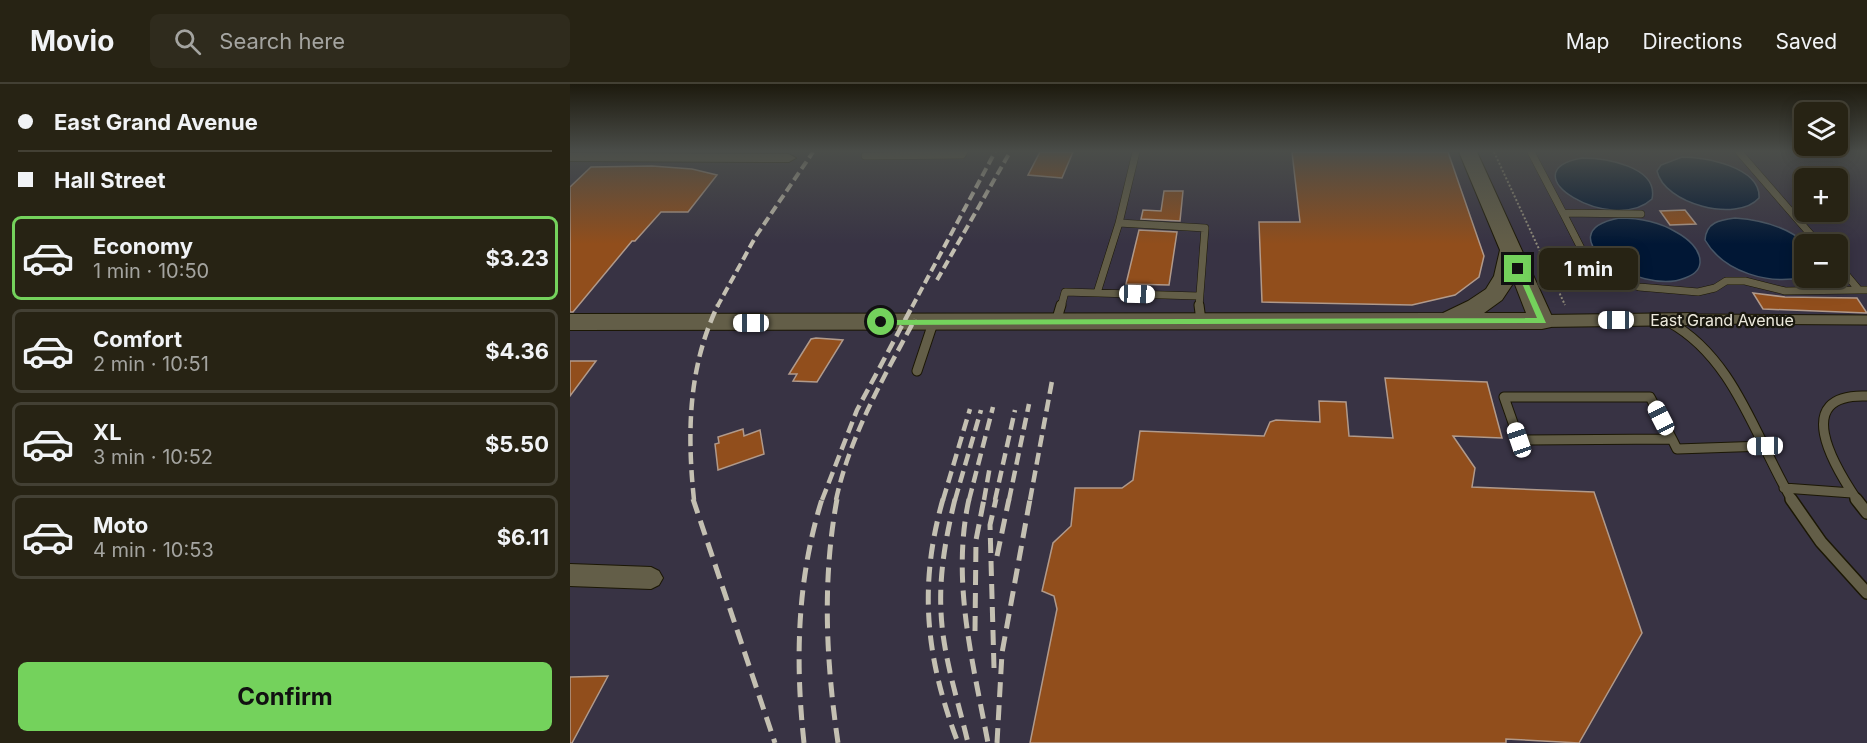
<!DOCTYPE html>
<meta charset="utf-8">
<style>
body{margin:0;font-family:Inter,sans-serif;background:#2f2b1d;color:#f1f3f6;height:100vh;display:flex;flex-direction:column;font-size:22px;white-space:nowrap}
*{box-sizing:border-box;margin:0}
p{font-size:20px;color:#a4a4a0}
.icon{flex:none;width:33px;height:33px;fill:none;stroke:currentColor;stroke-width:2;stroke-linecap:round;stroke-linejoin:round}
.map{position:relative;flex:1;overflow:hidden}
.drawer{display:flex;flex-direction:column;background:#272314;width:570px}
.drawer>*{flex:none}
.banner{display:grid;align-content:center;height:132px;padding:0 18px;background:#272314}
.fabs{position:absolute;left:1224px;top:18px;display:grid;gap:12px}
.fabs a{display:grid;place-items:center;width:54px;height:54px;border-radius:9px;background:#272314;box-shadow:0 3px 15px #0003,0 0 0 2px #434034;font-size:30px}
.end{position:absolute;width:27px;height:27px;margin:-14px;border:8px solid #74d25c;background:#111;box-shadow:0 0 0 3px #111}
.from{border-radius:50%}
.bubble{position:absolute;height:42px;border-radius:9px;background:#272314;box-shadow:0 3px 15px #0003,0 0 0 2px #434034;font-size:20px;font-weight:700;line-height:42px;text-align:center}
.car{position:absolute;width:18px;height:36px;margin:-18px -9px;border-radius:8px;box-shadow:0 0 4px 2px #0007;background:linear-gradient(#fff 24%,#345 0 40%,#fff 0 76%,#345 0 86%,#fff 0)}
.banner b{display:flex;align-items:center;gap:21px;height:57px;font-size:22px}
.banner b+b{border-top:2px solid #434034}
.banner i{width:15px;height:15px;background:#f1f3f6}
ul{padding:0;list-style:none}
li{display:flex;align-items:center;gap:18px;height:84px;margin:0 12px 9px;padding:0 6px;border:3px solid #434034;border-radius:9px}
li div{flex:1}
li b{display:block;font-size:22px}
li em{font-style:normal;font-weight:700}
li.active{border-color:#74d25c}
li>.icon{width:54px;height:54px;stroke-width:1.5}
.button{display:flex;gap:12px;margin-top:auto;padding:12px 18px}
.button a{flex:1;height:69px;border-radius:9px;background:#74d25c;color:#111;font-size:24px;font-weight:700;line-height:69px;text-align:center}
header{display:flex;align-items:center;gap:36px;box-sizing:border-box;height:84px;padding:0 30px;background:#272314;border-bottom:2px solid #434034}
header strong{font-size:28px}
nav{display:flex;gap:33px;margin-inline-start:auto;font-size:21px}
.search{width:420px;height:54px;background:#2f2b1d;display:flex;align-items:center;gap:15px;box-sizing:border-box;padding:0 21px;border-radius:9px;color:#a4a4a0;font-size:22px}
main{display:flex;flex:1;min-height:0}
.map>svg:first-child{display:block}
</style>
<header>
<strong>Movio</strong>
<div class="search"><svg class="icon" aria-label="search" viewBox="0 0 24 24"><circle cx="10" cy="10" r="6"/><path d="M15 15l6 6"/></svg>Search here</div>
<nav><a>Map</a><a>Directions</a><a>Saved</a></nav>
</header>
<main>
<section class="drawer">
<div class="banner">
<b><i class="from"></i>East Grand Avenue</b>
<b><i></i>Hall Street</b>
</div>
<ul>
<li class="active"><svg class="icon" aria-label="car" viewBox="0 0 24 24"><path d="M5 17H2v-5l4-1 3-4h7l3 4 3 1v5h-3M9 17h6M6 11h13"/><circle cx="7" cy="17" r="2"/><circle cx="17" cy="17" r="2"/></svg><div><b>Economy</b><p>1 min · 10:50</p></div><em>$3.23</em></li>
<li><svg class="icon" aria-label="car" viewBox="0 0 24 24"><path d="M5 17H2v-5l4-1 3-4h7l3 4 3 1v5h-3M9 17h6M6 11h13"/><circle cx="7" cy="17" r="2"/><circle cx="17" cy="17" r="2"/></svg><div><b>Comfort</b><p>2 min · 10:51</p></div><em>$4.36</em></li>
<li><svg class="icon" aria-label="car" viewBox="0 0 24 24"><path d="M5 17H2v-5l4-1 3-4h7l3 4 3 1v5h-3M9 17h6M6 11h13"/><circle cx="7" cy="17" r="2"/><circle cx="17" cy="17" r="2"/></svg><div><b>XL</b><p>3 min · 10:52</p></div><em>$5.50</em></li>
<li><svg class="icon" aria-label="car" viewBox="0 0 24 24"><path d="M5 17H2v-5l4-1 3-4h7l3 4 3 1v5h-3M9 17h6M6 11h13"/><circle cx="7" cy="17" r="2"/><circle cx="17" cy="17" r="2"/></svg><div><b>Moto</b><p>4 min · 10:53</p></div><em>$6.11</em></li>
</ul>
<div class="button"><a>Confirm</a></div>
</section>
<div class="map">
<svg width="1297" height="659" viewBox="0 0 1297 659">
<rect width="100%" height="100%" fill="#342f1a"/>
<path fill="#383344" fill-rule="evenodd" d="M0 68H1297V659H0ZM1234 94H1268V128H1234ZM1234 160H1268V194H1234Z"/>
<path fill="#011735" stroke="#485667" stroke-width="1.5" d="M1112 73C1135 73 1191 83 1189 114 1167 139 1094 120 1087 87L1091 81Z
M1012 74C1034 74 1089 82 1082 115 1042 152 936 88 1012 74Z
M1049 134C1069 134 1088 137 1106 148 1117 154 1131 165 1130 179 1129 188 1122 191 1115 194 1070 213 972 149 1049 134Z
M1165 134C1191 136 1217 142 1236 160L1234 193C1200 201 1154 189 1135 156 1136 138 1150 136 1165 134Z"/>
<path fill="#914e1c" stroke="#b19a8b" stroke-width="1.5" d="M470 68H503L492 94 458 91Z
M722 68H878L914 172 909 193 885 211 842 221 692 218 689 138H730Z
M82 82 122 85 147 91 118 128H91L65 157H62L3 228H0V103L21 83Z
M594 107H613L610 137 571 135 573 126 591 127Z
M1115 126 1126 140 1100 141 1090 127Z
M569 146 607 148 599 201 556 200Z
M1183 209 1215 213 1287 214 1297 229 1193 225Z
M246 254 273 256 247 298 223 297 227 290H219L241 255Z
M0 277H26L0 312Z
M815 294 917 298 932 354 883 352 905 384 902 403 1024 408 1072 549 1009 659 936 655V659H460L487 525 484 512 472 507 483 459 501 442 505 404H552L563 396 570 347 694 352 700 338 706 336 750 338 749 317 776 318 779 352 823 354Z
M173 345 174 352 190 346 194 370 148 386 145 360 149 359 148 353Z
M38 592 2 659H0V593Z"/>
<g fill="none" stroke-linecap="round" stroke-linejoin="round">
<defs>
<path id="lane-far2" d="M566 68 549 139 635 144 629 223
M961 68 993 129
M1169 68 1249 160
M295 72 392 71 394 68
M1071 130 993 129 1016 174 1044 194 1069 203 1128 208 1145 204 1156 197H1175L1215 207 1289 206
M1268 181 1289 206H1297
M527 209 549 139
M491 223 495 208 628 212"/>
<path id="lane-far1" d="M629 221 631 237
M1124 235 1297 236
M486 238 491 221
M1099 238C1165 274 1186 356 1222 416
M347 287 363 239
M934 313H1080L1102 355 949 356Z
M1102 355 1107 365 1195 362
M1214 404 1282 409
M1287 416C1264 382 1220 309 1297 312"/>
<path id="lane" d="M1221 415 1251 458 1297 509
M1286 415 1297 429"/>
<path id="street" d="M0 69 219 70 226 74 219 78 0 77Z
M1124 229 1133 235 1124 241 972 243 963 237 972 231Z
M0 480 81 483 89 487 93 494 89 501 81 505 0 502Z"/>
<path id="secondary" d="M889 68H907L984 237 981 243 972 245 0 246V230L873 229 898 217 916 205 924 192 930 166ZM944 198 956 229H914L932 216Z"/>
</defs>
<use href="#lane-far2" stroke="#1b1704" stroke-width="8"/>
<use href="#lane-far1" stroke="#1b1704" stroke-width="11"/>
<use href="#lane" stroke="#1b1704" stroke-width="14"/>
<use href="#street" stroke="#1b1704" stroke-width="2"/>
<use href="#secondary" stroke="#1b1704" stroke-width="2"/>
<path stroke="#918d7c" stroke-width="2" stroke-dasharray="2 2" stroke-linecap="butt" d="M924 68 995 221"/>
<use href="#lane-far2" stroke="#635e48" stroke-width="7"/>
<use href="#lane-far1" stroke="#635e48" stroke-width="9"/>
<use href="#lane" stroke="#635e48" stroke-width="11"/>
<use href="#street" fill="#635e48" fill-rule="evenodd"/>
<use href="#secondary" fill="#635e48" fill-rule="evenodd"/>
<path stroke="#c4c0b2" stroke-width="4" stroke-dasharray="9 4.5" stroke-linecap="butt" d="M367 196 440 68
M147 223 186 152 243 68
M342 223 425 68"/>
<path stroke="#c4c0b2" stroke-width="4.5" stroke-dasharray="12 6" stroke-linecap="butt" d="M124 416C117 349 118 283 148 221
M252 416 287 326 343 221
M266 416C280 351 314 293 345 235
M373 416 400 325
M385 416 411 326
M399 416 423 323
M414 416 420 382
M425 416 445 326
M439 416 459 320
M460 416 482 297"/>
<path stroke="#c4c0b2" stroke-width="5" stroke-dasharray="15 8" stroke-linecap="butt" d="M123 415 205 659
M267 415C252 497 256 576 268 659
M373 415C348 503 356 574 388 659
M385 415C376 452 369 490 371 528 373 573 388 616 398 659
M399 415C381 497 403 578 418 659
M427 472 439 415
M405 547 406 456 414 415
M424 584 420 441 426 415
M234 659C225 576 227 495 252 415
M427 659 432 569 460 415"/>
</g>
<linearGradient id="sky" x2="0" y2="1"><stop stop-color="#1d1a0e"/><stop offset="0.42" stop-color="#4a4d49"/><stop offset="1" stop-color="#4a4d49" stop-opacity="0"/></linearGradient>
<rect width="1297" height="160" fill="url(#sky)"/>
<path fill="#74d25c" d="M945 183 952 185 976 239 311 241 307 238 311 236 967 234Z"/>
<g text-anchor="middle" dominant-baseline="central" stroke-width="4.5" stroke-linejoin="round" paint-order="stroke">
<g font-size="16" fill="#edeadd" stroke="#19170e">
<text x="1152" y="236">East Grand Avenue</text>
</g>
</g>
</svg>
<div class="fabs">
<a><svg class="icon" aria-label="layers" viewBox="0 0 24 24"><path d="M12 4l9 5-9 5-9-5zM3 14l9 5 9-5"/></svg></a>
<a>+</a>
<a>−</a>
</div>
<i class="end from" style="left:311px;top:238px"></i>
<i class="end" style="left:948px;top:185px"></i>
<div class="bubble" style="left:969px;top:164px;width:99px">1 min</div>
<i class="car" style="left:567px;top:210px;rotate:92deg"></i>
<i class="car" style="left:1046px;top:236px;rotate:270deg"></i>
<i class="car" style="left:181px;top:239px;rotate:270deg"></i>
<i class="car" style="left:1091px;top:334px;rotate:333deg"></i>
<i class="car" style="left:949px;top:356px;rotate:341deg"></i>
<i class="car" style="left:1195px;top:362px;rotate:269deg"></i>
</div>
</main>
